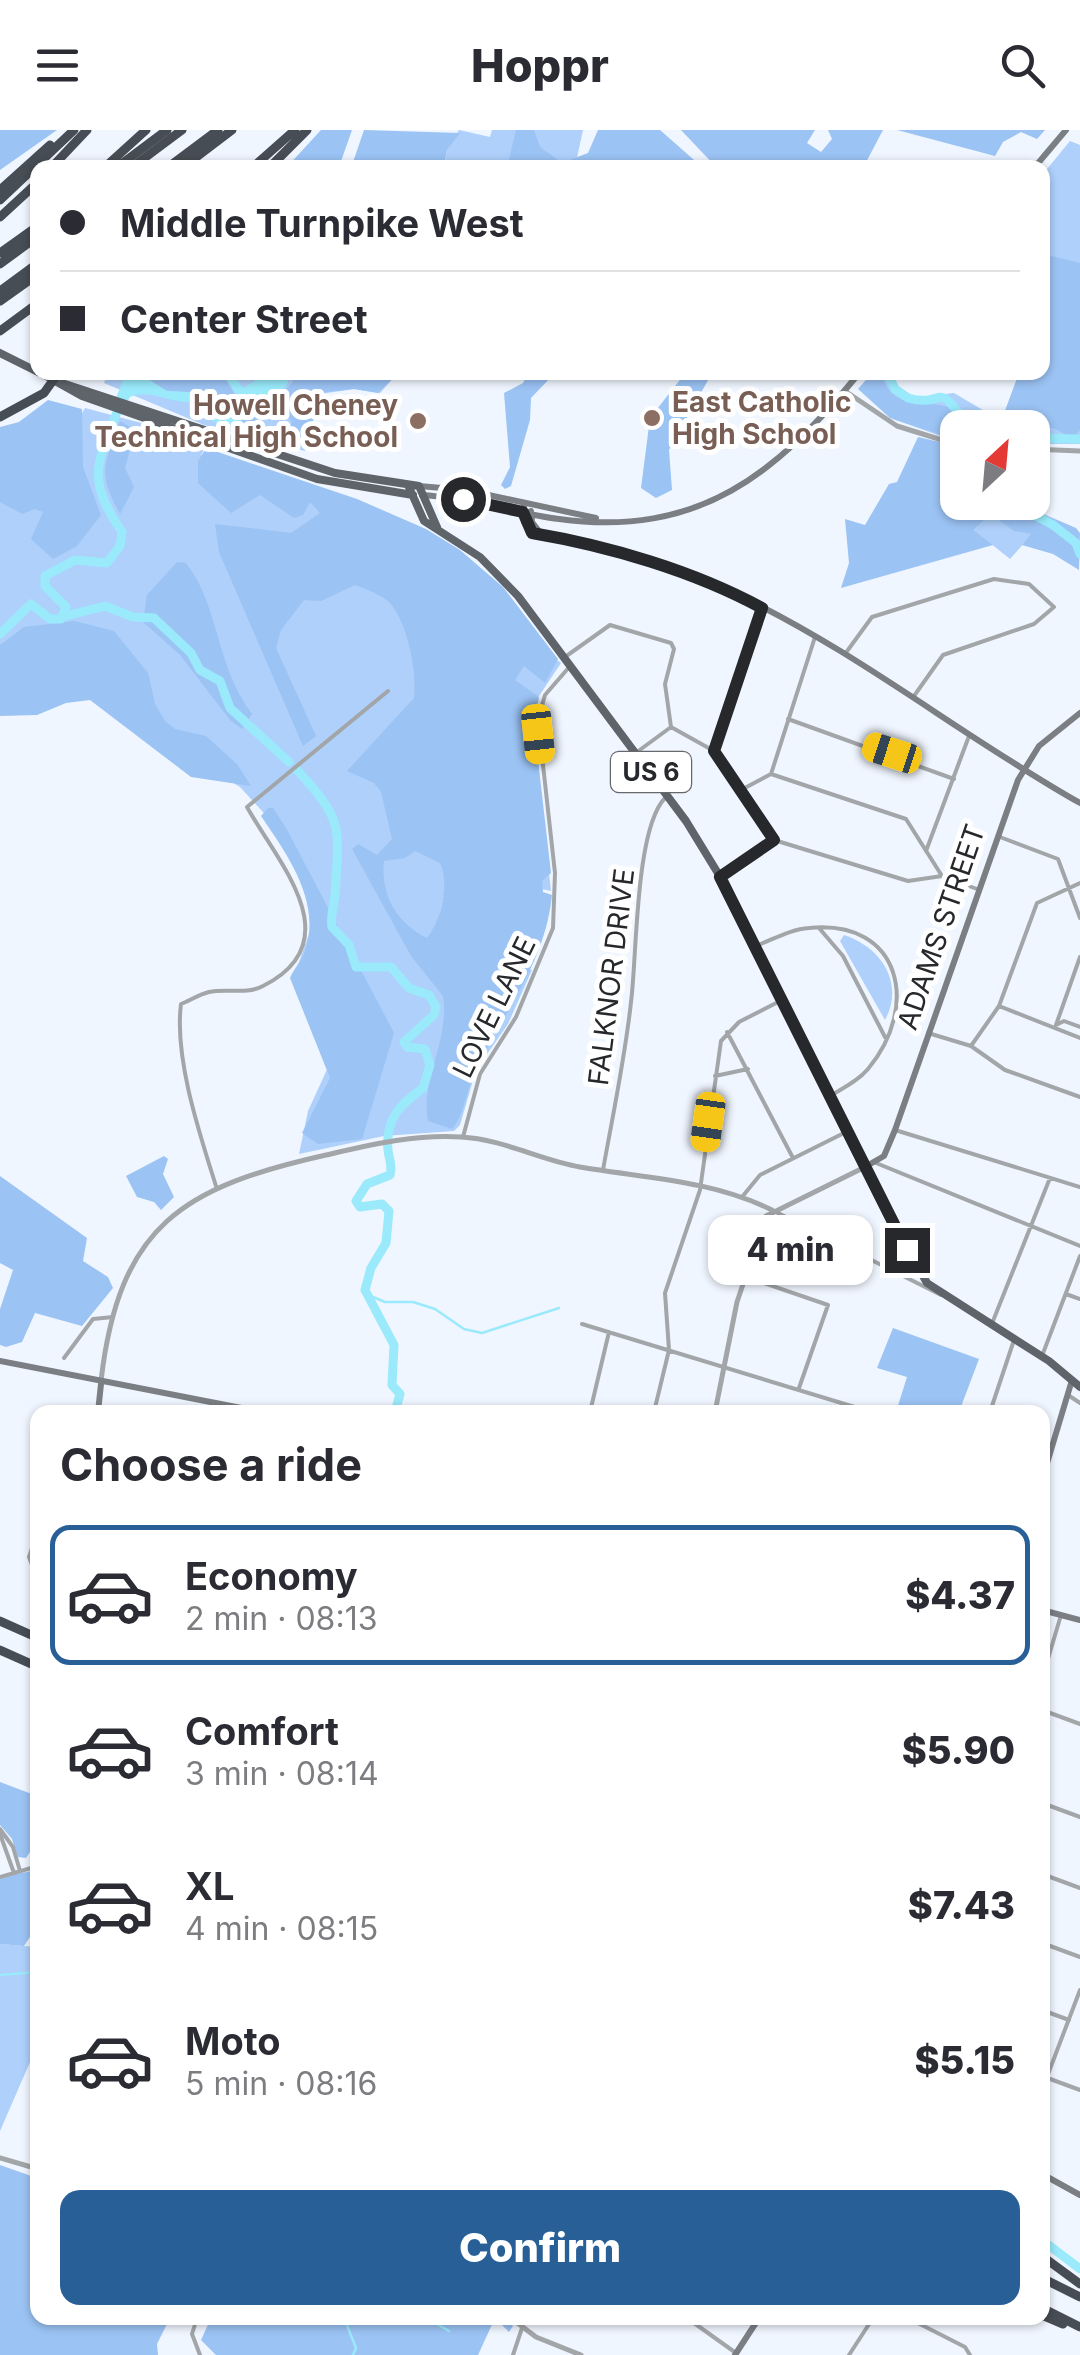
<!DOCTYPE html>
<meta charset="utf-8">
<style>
body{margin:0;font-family:Inter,sans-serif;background:#f7f7f7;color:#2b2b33;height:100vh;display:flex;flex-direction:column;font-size:38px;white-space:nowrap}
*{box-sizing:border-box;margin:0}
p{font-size:32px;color:#7c7c81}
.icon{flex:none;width:55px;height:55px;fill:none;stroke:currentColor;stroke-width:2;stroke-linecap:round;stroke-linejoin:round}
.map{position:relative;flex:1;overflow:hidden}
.drawer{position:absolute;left:30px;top:1275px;width:1020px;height:920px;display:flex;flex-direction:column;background:#fff;border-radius:20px;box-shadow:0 2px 8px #0004}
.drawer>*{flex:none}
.banner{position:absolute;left:30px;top:30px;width:1020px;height:220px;border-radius:20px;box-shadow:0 2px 8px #0004;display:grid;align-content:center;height:220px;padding:0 30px;background:#fff}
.needle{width:65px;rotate:26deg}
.buttons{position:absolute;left:940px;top:280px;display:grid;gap:20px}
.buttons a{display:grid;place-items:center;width:110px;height:110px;border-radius:20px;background:#fff;box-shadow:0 2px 8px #0004;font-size:50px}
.end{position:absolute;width:45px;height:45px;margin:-22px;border:12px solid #26282b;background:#fff;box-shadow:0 0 0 5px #fff}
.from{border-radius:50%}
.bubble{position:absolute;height:70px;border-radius:20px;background:#fff;box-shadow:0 2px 8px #0004;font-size:32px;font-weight:800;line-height:70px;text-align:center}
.car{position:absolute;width:30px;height:60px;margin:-30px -15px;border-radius:12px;box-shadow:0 0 8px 2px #0007;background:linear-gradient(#f5c518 24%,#345 0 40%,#f5c518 0 76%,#345 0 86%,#f5c518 0)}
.banner b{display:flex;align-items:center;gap:35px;height:95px;font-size:38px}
.banner b+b{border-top:2px solid #e1e1e2}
.banner i{width:25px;height:25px;background:#2b2b33}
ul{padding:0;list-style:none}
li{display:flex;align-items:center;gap:30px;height:140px;margin:0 20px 15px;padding:0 10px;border:5px solid transparent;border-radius:20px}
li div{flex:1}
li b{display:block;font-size:38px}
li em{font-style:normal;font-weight:800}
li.active{border-color:#285f97}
li>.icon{width:90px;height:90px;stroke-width:1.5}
h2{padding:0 30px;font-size:45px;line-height:120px}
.primary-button{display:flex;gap:20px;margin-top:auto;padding:20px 30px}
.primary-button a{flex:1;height:115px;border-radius:20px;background:#285f97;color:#fff;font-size:40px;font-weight:800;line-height:115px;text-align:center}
header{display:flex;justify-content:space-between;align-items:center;height:130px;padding:0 30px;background:#fff;font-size:45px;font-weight:800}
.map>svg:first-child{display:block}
</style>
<header><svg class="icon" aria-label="menu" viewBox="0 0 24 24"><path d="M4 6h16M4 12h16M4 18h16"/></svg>Hoppr<svg class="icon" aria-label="search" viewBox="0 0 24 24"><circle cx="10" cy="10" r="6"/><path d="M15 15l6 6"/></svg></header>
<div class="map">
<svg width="1080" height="2225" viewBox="0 0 1080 2225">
<rect width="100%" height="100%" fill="#f0f6ff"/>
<path fill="#aed0fb" d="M459 0 490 7 492 0H583L575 37 444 38 447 20Z
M1070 11 1080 15V314H1033L1032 298H999L1019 243 1042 242 1043 44Z
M108 242 398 243 380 263 354 259 313 265 317 279 305 321 204 295 104 253Z
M874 243H887C899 277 925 266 954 263L993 286 995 297 958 298 957 312 893 289Z
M85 278 149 295 163 308 188 310 205 318 201 325 355 376 561 533 537 569 532 589 551 761 450 740 431 820 532 840 508 894 476 940 460 995 454 1001 384 1006 299 1024 308 981 330 933 292 852 316 784 273 693 240 657 90 567 0 582V313L81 285Z
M990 383 1014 400 1032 404 1010 429 974 400Z
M844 805C881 817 905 853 885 890L840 811Z
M0 1814 37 1817V1916L0 2001Z"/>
<path fill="#9bc3f4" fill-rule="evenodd" d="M0 0H57L0 40Z
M321 0H352L339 37 286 38Z
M364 0 460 3 447 20 444 37 351 38Z
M516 0H534L540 17 562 33 588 23 598 0H660L702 37 507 38Z
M681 0H815L807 13 821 22 832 9 828 0H883L863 38 781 37 772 31 716 37Z
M897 0H1045L1037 9 1021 2 1003 12 995 26Z
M1043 124 1080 133V300L1073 308 1053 298 999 297 1019 243 1042 242Z
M529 242 555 243 531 268 530 290 511 356 505 359 501 355 510 337 504 263 523 253Z
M686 242 712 243 669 320 672 360 656 368 641 358 650 288Z
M138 243H222L243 278 222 285 206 263 167 261Z
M291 243H398L378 263 354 259 300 265 302 283 313 290 307 315 284 313 292 292 285 281 256 290V306L230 300V295L276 269 293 252Z
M872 243H881C893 284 924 267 955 279L964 297 958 298 957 310 890 288 858 259Z
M48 270 82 279 83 337 101 385 77 416 53 429 31 409 43 382 35 379 22 384 0 372V297L19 292Z
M120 291 132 298 125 312 130 319 125 338 134 357 120 384C96 340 105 336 120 291Z
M918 307 957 316 958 372 1018 373 1076 398 1080 403 1079 440 1053 424 1022 415 1031 404 1014 401 990 384 974 400 993 415 841 458 849 433 845 389 865 395 889 354 897 352Z
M206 318 357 369 426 399 460 420 503 457 558 529 545 553 524 536 515 550 539 567 534 595 551 743 542 751 543 762 552 765C545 834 504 881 475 942 466 960 465 985 452 999L428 991C420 950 450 910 443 866L411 826 352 719 358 714 377 725 392 709 381 662 374 653 347 641 414 568C417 542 408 495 391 474 382 464 367 460 355 455L321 471 304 470 281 500 276 518 316 606 303 616 219 422 215 394 291 403 320 383 310 372 303 385 294 388 260 365 231 383 198 353V331ZM415 721 440 733C450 753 441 791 427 808 397 794 380 764 384 731L405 728Z
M177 432 186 433C220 477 215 535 252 584L242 599 230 590 180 525 143 492 147 465Z
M74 491 114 501 148 543 155 574 165 591 175 599 206 606 237 634 251 656 191 647 90 570 66 573 37 585 0 586V515L24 497Z
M268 678H273L286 698 394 903 362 1009 318 1014 302 1003 330 948 290 848C294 838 302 831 305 821 322 772 287 724 261 686Z
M164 1026 168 1029 163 1044 174 1067 161 1080 154 1072 137 1067 126 1046Z
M0 1046 87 1108 83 1131 108 1147 113 1158 82 1196 35 1183 22 1212 6 1217 0 1215V1179L13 1140 0 1133Z
M893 1198 979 1229 959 1282H896L907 1247 877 1238Z
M0 1652 37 1666C38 1686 39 1712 26 1728L18 1727 12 1709 0 1695Z
M37 1740V1796L24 1816 0 1814V1747Z
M0 2035 37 2048 38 2188H170L157 2214 158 2225H0Z
M211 2188H503L513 2196 509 2202 495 2188 478 2225H216L201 2210Z"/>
<path fill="#9aeafb" d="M138 243 167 261 206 263 216 273 217 282 225 285 244 276 222 243H232L243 258 255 251 254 243H286L288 252C281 270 241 298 219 294 208 291 204 279 195 272 172 275 151 258 130 267L126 274 115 271 125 244Z"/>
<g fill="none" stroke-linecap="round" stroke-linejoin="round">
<path stroke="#9aeafb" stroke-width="2.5" d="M366 1164 385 1172H413L435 1179 464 1199 482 1203 559 1178
M0 1845 38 1842
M344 2188 356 2218 353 2225
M436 2188 437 2194 449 2201"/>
<path stroke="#9aeafb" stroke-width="9" d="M887 242 895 259 908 268C948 279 933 245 969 298
M1032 308 1080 309
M1010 372 1053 395 1076 413 1080 424
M62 487 105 476 133 487 154 488 191 523 200 540 220 551 230 578 289 632
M0 504 31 474 50 489H61L66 477 45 456V446L75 430 107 433 120 416 122 402C84 346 98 332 121 272
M297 640C345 692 339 698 335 765 334 776 330 786 332 797L349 815 356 837H391L409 858 429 865 436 877 434 885 404 912 407 917 425 919 430 935 423 958C401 974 385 988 388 1020 389 1030 393 1035 390 1045L367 1054 356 1071 360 1077 382 1074 389 1081 386 1113 371 1138 365 1160 394 1215 392 1255 400 1264 395 1282
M1042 2110 1080 2139"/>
<path stroke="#a3a6a9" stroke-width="4" d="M845 524 872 487 994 449 1029 454 1054 477 1034 494 943 525 914 566
M565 527 610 495 671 513 674 519 665 554 671 597
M788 589 954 649
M715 620 763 478
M637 622 671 597 714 621 774 710
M771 644 815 507
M741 660 771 644 906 689 942 746
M1000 707 1058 729 1080 788
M926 721 969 606
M723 746 774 710 908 751 942 746 977 759
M819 798 843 826 885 907
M758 815C774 809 791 799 809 798 902 789 920 877 868 939 858 951 843 958 830 966
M999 876 1080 908
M1056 895 1080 827
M1056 895 1064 891 1080 897
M727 902 793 1028
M928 903 971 916 1005 940 1080 967
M971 916 999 876 1037 773 1080 753
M715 946 748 939
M895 1000 1080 1057
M463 1007 480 944 516 887 553 798 555 743 538 590 545 565 571 535
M876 1033 1080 1116
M603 1040C613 984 625 928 631 872 637 827 635 699 665 668
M216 1056C200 1005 174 928 181 874 189 871 200 864 209 862 227 858 246 865 263 856 353 811 276 730 247 677L388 561
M742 1067 760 1045 848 1001
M776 1082 941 1165
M746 1147 828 1175 799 1258
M1066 1164 1080 1169
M993 1191 1050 1048
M582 1194 871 1282
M1042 1226 1080 1126
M64 1228 93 1189 113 1187
M1068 1265 1080 1273
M590 1282 609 1202
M654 1282 669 1220 665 1163 700 1060 721 911 739 892 782 870
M990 1282 1014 1210
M38 1401 29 1427 38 1450
M1042 1549 1061 1485
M1042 1580 1080 1594
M1042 1673 1080 1687
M0 1699 13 1717 20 1741
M0 1704 14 1743
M1042 1744 1080 1758
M0 1747 38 1736
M1042 1813 1080 1827
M1042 1880 1069 1890
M1042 1946 1080 1960
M1042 1960 1080 1860
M197 2188 192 2204 200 2225
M687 2188 736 2223
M908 2188 965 2217 970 2225
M513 2225 522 2198
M849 2225 873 2188"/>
<path stroke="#a3a6a9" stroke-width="5" d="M845 261 897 296 958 315
M1032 319 1080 321
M101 1251C119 1095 183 1057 326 1025 370 1015 415 1004 461 1007 502 1009 540 1030 580 1037 645 1048 711 1050 772 1080
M715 1282 737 1172 766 1086 865 1037
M0 2028 38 2039
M511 2188 536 2207 581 2225"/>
<path stroke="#7b7f84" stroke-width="6" d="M1034 38 1066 0
M419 356 465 360 596 388
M422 365C469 368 513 383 559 389 699 408 777 344 860 242
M524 373V392L532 403C599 416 673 435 736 464 857 521 963 607 1080 673
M531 381 532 392 542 405
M865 1037 884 1026 895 1000 1018 650 1039 616 1080 583
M0 1231 262 1282
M98 1282 101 1254
M1042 1350 1072 1250
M1042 1480 1080 1490
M1042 2044 1080 2065
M735 2225 759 2188"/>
<path stroke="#5f646a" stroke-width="8" d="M0 223 38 242
M39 242 82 266 317 349 413 365
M56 251 335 343 419 356 437 397
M408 355 424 391 480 427 518 466 686 691 727 758 884 1076 927 1153 1049 1231 1080 1257"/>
<path stroke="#474d54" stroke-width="9" d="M51 38 87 0
M104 38 146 0
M116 38 167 0
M131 38 182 0
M167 38 218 0
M182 38 232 0
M252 38 295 0
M269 38 307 0
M0 60 50 15
M0 70 74 0
M0 87 38 52
M0 123 38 96
M0 134 38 106
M0 161 38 133
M0 171 38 144
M0 201 38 173
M0 287 44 263 59 242
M0 1491 38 1508
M0 1520 38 1537
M1042 2126 1080 2154
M1042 2148 1080 2167
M1042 2178 1080 2197
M1042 2185 1063 2194"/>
</g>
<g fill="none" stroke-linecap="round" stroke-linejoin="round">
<path stroke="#26282b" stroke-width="12" d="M463 369 523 382 532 403C609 416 694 441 762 478L714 621 774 710 720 747 907 1120"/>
</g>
<g fill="#8d6e63" stroke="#fff" stroke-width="4">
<circle cx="652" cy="288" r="10"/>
<circle cx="418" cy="291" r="10"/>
</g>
<g text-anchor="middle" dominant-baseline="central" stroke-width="10" stroke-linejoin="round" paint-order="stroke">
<rect fill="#fff" stroke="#67686b" stroke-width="2.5" x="611" y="622" width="80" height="40" rx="8"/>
<g font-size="25" font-weight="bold" fill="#26282b">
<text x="651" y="642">US 6</text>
</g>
<g font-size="28" font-weight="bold" fill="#785e54" stroke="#fff" text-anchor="start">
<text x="672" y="272">East Catholic<tspan x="672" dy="32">High School</tspan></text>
<text x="398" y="275" text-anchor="end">Howell Cheney<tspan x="398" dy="32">Technical High School</tspan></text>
</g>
<g font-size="28" fill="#26282b" stroke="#fff">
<text transform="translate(941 797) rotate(-71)">ADAMS STREET</text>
<text transform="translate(611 847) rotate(-83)">FALKNOR DRIVE</text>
<text transform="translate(494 877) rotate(-64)">LOVE LANE</text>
</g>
</g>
</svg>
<div class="buttons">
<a><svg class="needle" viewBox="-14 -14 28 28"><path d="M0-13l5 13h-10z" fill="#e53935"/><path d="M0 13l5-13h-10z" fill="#7c7c81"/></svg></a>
</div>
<i class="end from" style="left:463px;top:369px"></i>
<i class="end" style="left:907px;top:1120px"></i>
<div class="bubble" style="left:708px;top:1085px;width:165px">4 min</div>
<i class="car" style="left:538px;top:604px;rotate:174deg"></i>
<i class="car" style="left:892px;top:623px;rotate:288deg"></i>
<i class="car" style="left:708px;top:992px;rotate:188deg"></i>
<div class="banner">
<b><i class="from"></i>Middle Turnpike West</b>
<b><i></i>Center Street</b>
</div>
<section class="drawer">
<h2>Choose a ride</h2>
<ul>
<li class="active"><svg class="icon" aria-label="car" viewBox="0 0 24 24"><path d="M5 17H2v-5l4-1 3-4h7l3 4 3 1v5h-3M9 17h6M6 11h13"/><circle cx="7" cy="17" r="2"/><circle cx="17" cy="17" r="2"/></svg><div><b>Economy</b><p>2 min · 08:13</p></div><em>$4.37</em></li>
<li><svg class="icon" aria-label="car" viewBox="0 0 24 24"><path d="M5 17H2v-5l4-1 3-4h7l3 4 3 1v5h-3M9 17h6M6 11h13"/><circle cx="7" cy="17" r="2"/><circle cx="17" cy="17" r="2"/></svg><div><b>Comfort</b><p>3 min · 08:14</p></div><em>$5.90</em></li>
<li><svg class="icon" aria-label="car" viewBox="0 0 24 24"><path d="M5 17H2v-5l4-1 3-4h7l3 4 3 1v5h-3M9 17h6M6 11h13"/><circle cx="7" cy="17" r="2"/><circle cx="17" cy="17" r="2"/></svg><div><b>XL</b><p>4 min · 08:15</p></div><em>$7.43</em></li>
<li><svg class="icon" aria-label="car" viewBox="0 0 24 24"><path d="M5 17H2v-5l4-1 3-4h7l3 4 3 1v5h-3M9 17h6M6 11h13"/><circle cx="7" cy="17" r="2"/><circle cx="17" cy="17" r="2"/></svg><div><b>Moto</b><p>5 min · 08:16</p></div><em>$5.15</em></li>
</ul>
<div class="primary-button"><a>Confirm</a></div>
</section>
</div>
